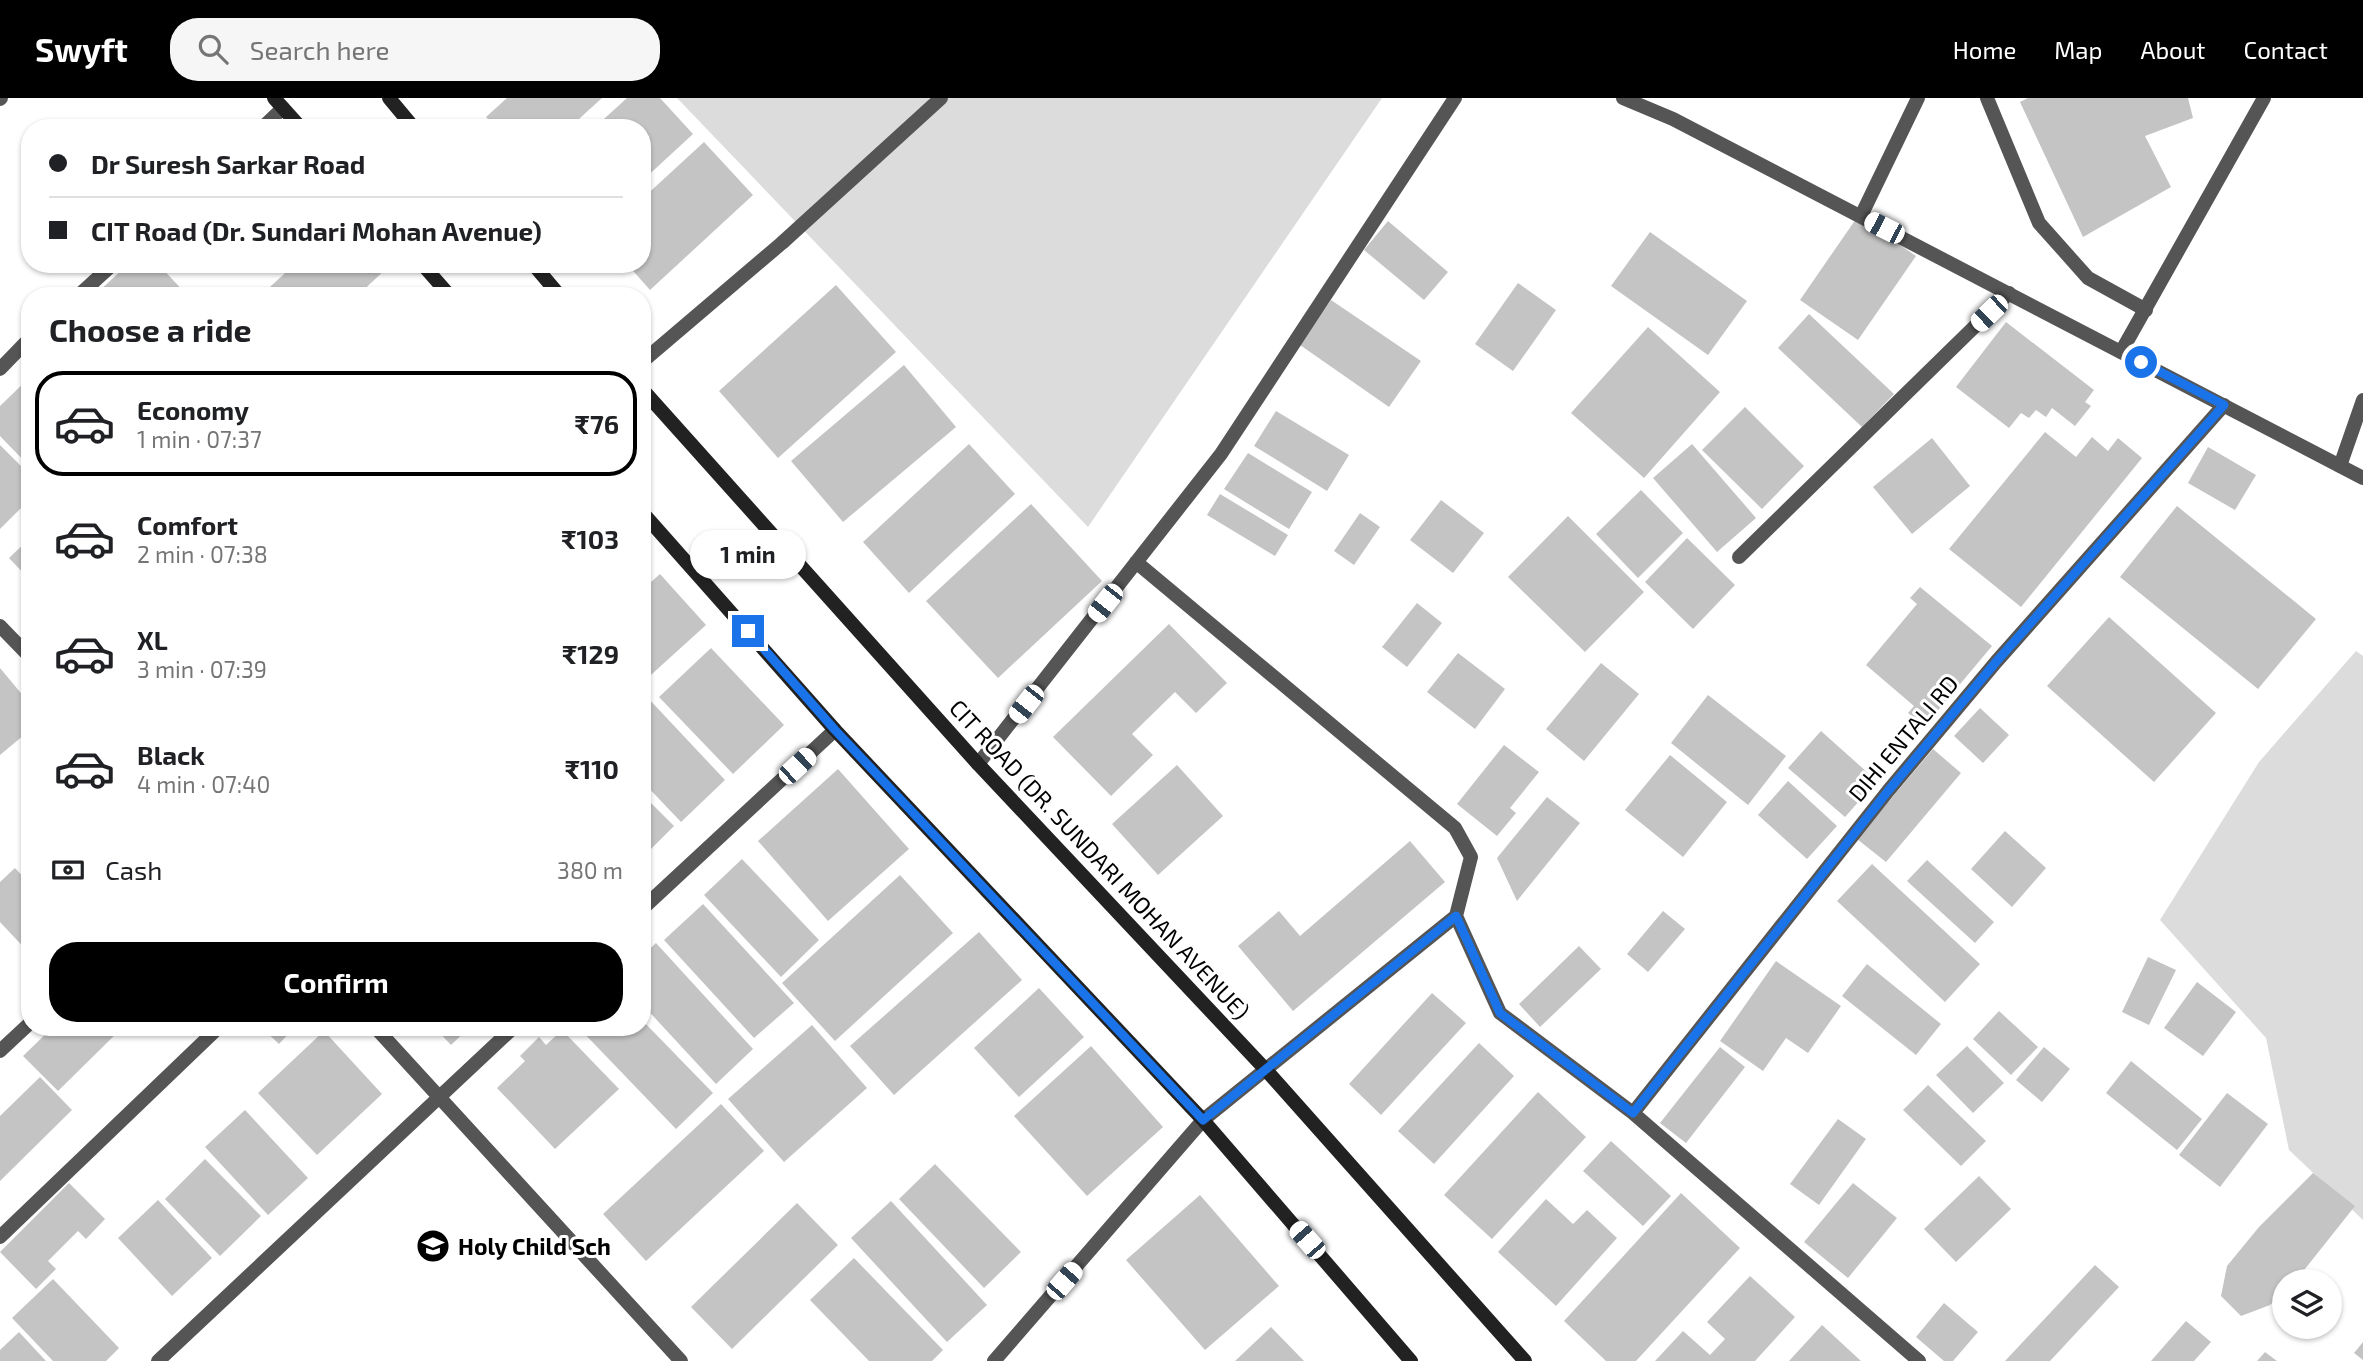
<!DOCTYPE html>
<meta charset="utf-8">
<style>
body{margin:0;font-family:"Exo 2",sans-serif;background:#f6f6f6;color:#202124;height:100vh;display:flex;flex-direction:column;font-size:26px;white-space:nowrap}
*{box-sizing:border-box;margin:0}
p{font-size:23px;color:#757577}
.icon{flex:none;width:38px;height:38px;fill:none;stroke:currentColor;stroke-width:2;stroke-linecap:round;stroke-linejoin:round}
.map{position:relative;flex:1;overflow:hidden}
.panel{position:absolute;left:21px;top:189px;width:630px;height:749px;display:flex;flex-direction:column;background:#fff;border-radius:28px;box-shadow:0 2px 5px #0004}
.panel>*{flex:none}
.banner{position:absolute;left:21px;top:21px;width:630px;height:154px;border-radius:28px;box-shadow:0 2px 5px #0004;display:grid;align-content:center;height:154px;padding:0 28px;background:#fff}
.buttons{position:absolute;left:2272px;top:1171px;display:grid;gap:14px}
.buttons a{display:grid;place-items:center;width:70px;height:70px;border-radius:50%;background:#fff;box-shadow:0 2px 5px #0004;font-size:35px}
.end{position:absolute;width:32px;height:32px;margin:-16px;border:9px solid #1a73e8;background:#fff;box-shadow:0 0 0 4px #fff}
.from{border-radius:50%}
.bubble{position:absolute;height:49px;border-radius:24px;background:#fff;box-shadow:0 2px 5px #0004;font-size:23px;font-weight:700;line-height:49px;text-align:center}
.car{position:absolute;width:21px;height:42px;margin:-21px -10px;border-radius:9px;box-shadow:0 0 5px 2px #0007;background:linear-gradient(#fff 24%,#345 0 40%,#fff 0 76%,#345 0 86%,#fff 0)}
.banner b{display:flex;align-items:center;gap:24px;height:66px;font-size:26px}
.banner b+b{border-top:2px solid #e0e0e0}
.banner i{width:18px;height:18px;background:#202124}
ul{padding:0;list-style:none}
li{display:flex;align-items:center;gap:21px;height:105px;margin:0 14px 10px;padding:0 14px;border:4px solid transparent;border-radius:28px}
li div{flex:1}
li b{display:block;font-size:26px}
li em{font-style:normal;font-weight:700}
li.current{border-color:#000}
li>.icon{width:63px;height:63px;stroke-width:1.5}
h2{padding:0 28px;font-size:32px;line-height:84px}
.pay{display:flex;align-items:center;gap:18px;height:77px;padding:0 28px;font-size:26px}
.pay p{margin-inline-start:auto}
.primary-button{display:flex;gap:14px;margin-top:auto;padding:14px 28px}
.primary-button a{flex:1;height:80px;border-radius:28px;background:#000;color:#fff;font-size:28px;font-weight:700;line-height:80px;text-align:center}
header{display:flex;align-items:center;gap:42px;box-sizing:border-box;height:98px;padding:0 35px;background:#000;color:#fff}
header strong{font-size:33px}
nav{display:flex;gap:38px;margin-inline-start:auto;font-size:24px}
.search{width:490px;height:63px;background:#f6f6f6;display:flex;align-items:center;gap:18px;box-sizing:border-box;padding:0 24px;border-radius:28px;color:#757577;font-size:26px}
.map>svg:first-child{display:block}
</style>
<header>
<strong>Swyft</strong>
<div class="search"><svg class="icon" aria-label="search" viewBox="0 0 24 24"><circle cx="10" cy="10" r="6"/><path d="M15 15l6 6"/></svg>Search here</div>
<nav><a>Home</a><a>Map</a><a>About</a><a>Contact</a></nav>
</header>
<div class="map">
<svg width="2363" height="1263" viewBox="0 0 2363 1263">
<rect width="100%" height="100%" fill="#fff"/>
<path fill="#dcdcdc" d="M677 0H1382L1088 429Z
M2356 553 2363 558V1122L2289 1052 2266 940 2160 822 2259 664Z"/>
<path fill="#c4c4c4" d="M507 0H602L569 30H496L486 19Z
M627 0H660L693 36 642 83V30H594Z
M2028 0H2188L2193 20 2145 38 2171 89 2083 139 2020 4Z
M704 44 753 97 650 192 627 166H642V101Z
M1858 118 1916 158 1858 242 1800 202Z
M1388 123 1448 174 1424 202 1364 152Z
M1650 134 1747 203 1708 257 1611 188Z
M128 166H158L188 198H94Z
M295 166H381L386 171 357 198H260Z
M1518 185 1556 212 1513 273 1475 246Z
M836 187 896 254 778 360 719 293Z
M1331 202 1421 263 1389 309 1300 247Z
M1809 216 1894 296 1862 329 1778 250Z
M2006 224 2094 292 2085 304 2091 308 2075 328 2052 310 2046 319 2036 312 2029 320 2021 315 2009 330 1956 289Z
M1648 229 1720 294 1644 380 1571 315Z
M904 267 956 329 843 424 791 363Z
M30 279V369L0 338V308Z
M1745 309 1804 368 1762 411 1702 352Z
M1276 313 1349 357 1327 393 1254 348Z
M2045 334 2076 359 2092 339 2108 353 2118 340 2142 360 2021 509 1949 451Z
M1932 340 1970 388 1912 436 1873 389Z
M969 346 1015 396 909 495 863 444Z
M1692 346 1756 420 1717 454 1653 380Z
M0 347 30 377V401L0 431Z
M2208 349 2256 377 2235 412 2188 385Z
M1248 355 1312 394 1289 431 1224 391Z
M1641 392 1683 435 1638 480 1596 436Z
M1220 396 1288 437 1275 458 1207 417Z
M1441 402 1484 435 1453 475 1410 442Z
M1031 406 1102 483 998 580 926 503Z
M2177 408 2316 521 2258 591 2120 479Z
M1360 415 1380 429 1354 467 1334 453Z
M1568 418 1644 494 1585 554 1508 479Z
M30 440V482L9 460Z
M1687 440 1735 487 1693 531 1645 484Z
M660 476 706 527 642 585V492Z
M1920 489 1992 548 1925 628 1908 615 1914 608 1866 567 1917 506 1910 500Z
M1417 505 1442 525 1407 569 1382 549Z
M2109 519 2216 615 2154 684 2047 588Z
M1169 526 1227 585 1196 615 1175 594 1132 636 1153 657 1111 698 1053 639Z
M711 550 784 627 733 676 659 599Z
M1458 555 1505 591 1475 631 1427 594Z
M1601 565 1639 596 1584 663 1546 631Z
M0 570 30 606V632L0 657Z
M1708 597 1786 658 1748 707 1671 645Z
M647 599 725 682 681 724 642 683V603Z
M1980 610 2009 637 1983 665 1954 638Z
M1821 633 1877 683 1845 719 1788 670Z
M1504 647 1539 674 1510 710 1516 715 1497 738 1457 706Z
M1933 651 1961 675 1886 764 1857 741Z
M1670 657 1727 704 1683 759 1625 712Z
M1177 667 1223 718 1158 777 1112 726Z
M838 671 909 751 828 823 758 743Z
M1788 683 1837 728 1807 761 1758 717Z
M642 696 674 728 642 760Z
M1547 699 1580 725 1517 803 1497 760Z
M2005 733 2046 770 2012 809 1971 771Z
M1410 743 1445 784 1293 913 1238 848 1279 813 1300 838Z
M742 761 819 842 781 879 704 797Z
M1927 762 1994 824 1975 845 1907 783Z
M1872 766 1980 866 1945 904 1837 803Z
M15 770 30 786V856L0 824V784Z
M900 777 953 835 835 943 782 885Z
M703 806 794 905 754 940 664 842Z
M1663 813 1685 831 1648 874 1627 856Z
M979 834 1022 882 894 997 850 948Z
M656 845 753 951 716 986 642 906V858Z
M1579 848 1601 871 1540 929 1519 906Z
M2148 859 2176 872 2149 927 2122 914Z
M1776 863 1841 908 1808 955 1786 940 1763 973 1720 943Z
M1867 866 1941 926 1916 957 1842 898Z
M2197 884 2236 914 2203 958 2164 930Z
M1039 890 1084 939 1019 999 974 950Z
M1432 895 1466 925 1381 1017 1349 986Z
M1999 913 2038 949 2011 977 1973 941Z
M642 922 713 995 676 1031 578 929H642Z
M812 927 867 990 784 1064 728 1001Z
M53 929H123L58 993 23 958Z
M261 929H295L279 946Z
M434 929H470L451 947Z
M562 932 619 991 555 1051 497 990 525 963 520 958 539 939 546 947Z
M324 933 382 996 317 1057 258 995Z
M1479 945 1514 978 1434 1066 1398 1033Z
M1091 948 1163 1029 1087 1098 1014 1018Z
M1967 948 2004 985 1973 1015 1936 977Z
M1720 949 1745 969 1686 1045 1660 1025Z
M2044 949 2070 971 2042 1004 2016 982Z
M2131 963 2202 1021 2177 1052 2106 995Z
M40 979 72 1012 0 1083V1018Z
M1928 987 1986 1043 1961 1068 1903 1012Z
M1538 994 1586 1039 1492 1141 1444 1097Z
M2227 995 2268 1026 2220 1089 2179 1057Z
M721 1006 764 1053 646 1163 603 1116Z
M245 1012 308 1080 268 1117 205 1049Z
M1838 1021 1866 1041 1819 1107 1790 1086Z
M1611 1043 1671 1098 1643 1128 1583 1073Z
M205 1061 261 1118 220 1158 165 1101Z
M935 1066 1021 1154 984 1190 899 1101Z
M2313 1075 2355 1108 2297 1181 2284 1183V1194L2270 1207 2241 1218 2221 1198 2227 1168 2259 1129Z
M1979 1078 2011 1111 1956 1164 1924 1131Z
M69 1085 105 1121 86 1141 78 1133 48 1163 56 1171 36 1191 0 1154Z
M1853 1085 1897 1120 1848 1180 1804 1144Z
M1681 1095 1740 1150 1636 1263H1606L1564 1223Z
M1200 1097 1279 1188 1205 1252 1126 1162Z
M1546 1101 1573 1126 1587 1112 1617 1140 1556 1208 1498 1154Z
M158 1102 212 1160 172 1198 118 1140Z
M891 1103 987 1207 947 1244 851 1140Z
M797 1105 838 1147 732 1251 691 1209Z
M854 1160 943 1252 932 1263H869L810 1202Z
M2095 1167 2119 1189 2050 1263H2005Z
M1750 1178 1795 1219 1755 1263H1655L1683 1233 1710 1257 1725 1241 1707 1224Z
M53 1181 119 1250 106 1263H53L12 1220Z
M1944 1205 1978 1234 1953 1263H1944L1916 1239Z
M2186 1223 2211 1244 2194 1263H2151Z
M1822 1227 1861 1263H1789Z
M1271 1229 1304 1263H1235Z
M19 1234 46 1263H0V1252Z
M2363 1244V1262L2354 1255Z
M2265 1254 2277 1263H2257Z"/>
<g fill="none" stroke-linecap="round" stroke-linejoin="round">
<path stroke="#555" stroke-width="14" d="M0 1139 219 929"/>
<path stroke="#555" stroke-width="14" d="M783 144 941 0"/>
<path stroke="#555" stroke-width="14" d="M1987 0 2039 125 2088 180 2146 212
M262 30 283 10
M1861 118 1918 0
M78 198 113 166
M2121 254 2264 0
M642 264 783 144
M0 271 30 240
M2340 368 2363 302
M1739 459 2009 195
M1136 464 1455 730 1471 759 1456 818
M0 528 30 559
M978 666 1221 356 1455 0
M642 811 835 632
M375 929 681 1263
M0 953 30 925
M1633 1015 1888 693 1996 564 2224 307
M158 1263 514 929
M994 1263 1203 1022 1456 818 1500 915 1633 1015 1919 1263"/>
<path stroke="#555" stroke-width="14" d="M1623 0 1673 21 2363 380
M0 1 1 0"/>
<path stroke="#222" stroke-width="14" d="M274 0 301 30
M389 0 414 30
M422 166 450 198
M533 166 560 198
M642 291 978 666 1266 972 1525 1263
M642 414 835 632 1203 1022 1411 1263"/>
</g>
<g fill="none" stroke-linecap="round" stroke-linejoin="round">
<path stroke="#1a73e8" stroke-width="9" d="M748 533 835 632 1203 1022 1456 818 1500 915 1633 1015 1888 693 1996 564 2224 307 2141 264"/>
</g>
<defs>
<symbol id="school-disc" viewBox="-11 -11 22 22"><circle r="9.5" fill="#000" stroke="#fff"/><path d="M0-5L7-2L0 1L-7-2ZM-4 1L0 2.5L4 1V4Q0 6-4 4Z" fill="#fff"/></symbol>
</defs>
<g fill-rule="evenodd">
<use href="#school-disc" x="414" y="1129" width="38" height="38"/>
</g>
<g text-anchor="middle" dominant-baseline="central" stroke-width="6" stroke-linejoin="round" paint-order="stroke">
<g font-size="23" fill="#000" stroke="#fff">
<text transform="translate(1903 640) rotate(-50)">DIHI ENTALI RD</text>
<text transform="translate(1100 761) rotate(47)">CIT ROAD (DR. SUNDARI MOHAN AVENUE)</text>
</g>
<g font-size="23" font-weight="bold" fill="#000" stroke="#fff" text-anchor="start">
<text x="458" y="1148">Holy Child Sch</text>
</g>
</g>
</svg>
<div class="buttons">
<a><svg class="icon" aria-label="layers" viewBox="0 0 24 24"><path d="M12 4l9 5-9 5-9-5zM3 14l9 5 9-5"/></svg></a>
</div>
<i class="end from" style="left:2141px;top:264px"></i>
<i class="end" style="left:748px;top:533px"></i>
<div class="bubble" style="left:690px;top:432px;width:116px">1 min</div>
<i class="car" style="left:1884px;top:130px;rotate:297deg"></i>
<i class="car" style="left:1989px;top:215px;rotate:226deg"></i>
<i class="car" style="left:1105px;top:505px;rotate:218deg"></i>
<i class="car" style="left:1026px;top:606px;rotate:218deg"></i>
<i class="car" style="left:797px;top:668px;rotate:47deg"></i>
<i class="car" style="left:1307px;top:1142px;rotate:319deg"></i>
<i class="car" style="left:1064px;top:1183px;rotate:41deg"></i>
<div class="banner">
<b><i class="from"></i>Dr Suresh Sarkar Road</b>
<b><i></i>CIT Road (Dr. Sundari Mohan Avenue)</b>
</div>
<section class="panel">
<h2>Choose a ride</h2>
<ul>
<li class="current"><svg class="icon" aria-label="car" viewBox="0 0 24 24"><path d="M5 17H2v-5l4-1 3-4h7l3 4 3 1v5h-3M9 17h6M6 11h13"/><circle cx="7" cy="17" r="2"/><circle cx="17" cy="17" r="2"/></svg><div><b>Economy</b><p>1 min · 07:37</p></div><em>₹76</em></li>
<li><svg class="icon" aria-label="car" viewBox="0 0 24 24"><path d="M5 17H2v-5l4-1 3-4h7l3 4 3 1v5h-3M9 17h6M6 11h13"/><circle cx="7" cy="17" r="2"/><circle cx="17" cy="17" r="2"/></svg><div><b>Comfort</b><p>2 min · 07:38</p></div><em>₹103</em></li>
<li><svg class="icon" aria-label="car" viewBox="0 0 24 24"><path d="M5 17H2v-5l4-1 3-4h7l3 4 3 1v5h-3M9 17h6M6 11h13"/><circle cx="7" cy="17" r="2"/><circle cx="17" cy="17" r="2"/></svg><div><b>XL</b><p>3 min · 07:39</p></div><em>₹129</em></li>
<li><svg class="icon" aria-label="car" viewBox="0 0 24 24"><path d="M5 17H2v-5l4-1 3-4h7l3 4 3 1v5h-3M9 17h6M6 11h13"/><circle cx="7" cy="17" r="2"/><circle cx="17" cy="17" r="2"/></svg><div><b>Black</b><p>4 min · 07:40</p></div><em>₹110</em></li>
</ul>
<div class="pay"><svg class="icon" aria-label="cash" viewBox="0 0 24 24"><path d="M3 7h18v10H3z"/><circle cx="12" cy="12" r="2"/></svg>Cash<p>380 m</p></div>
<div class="primary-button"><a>Confirm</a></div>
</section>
</div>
